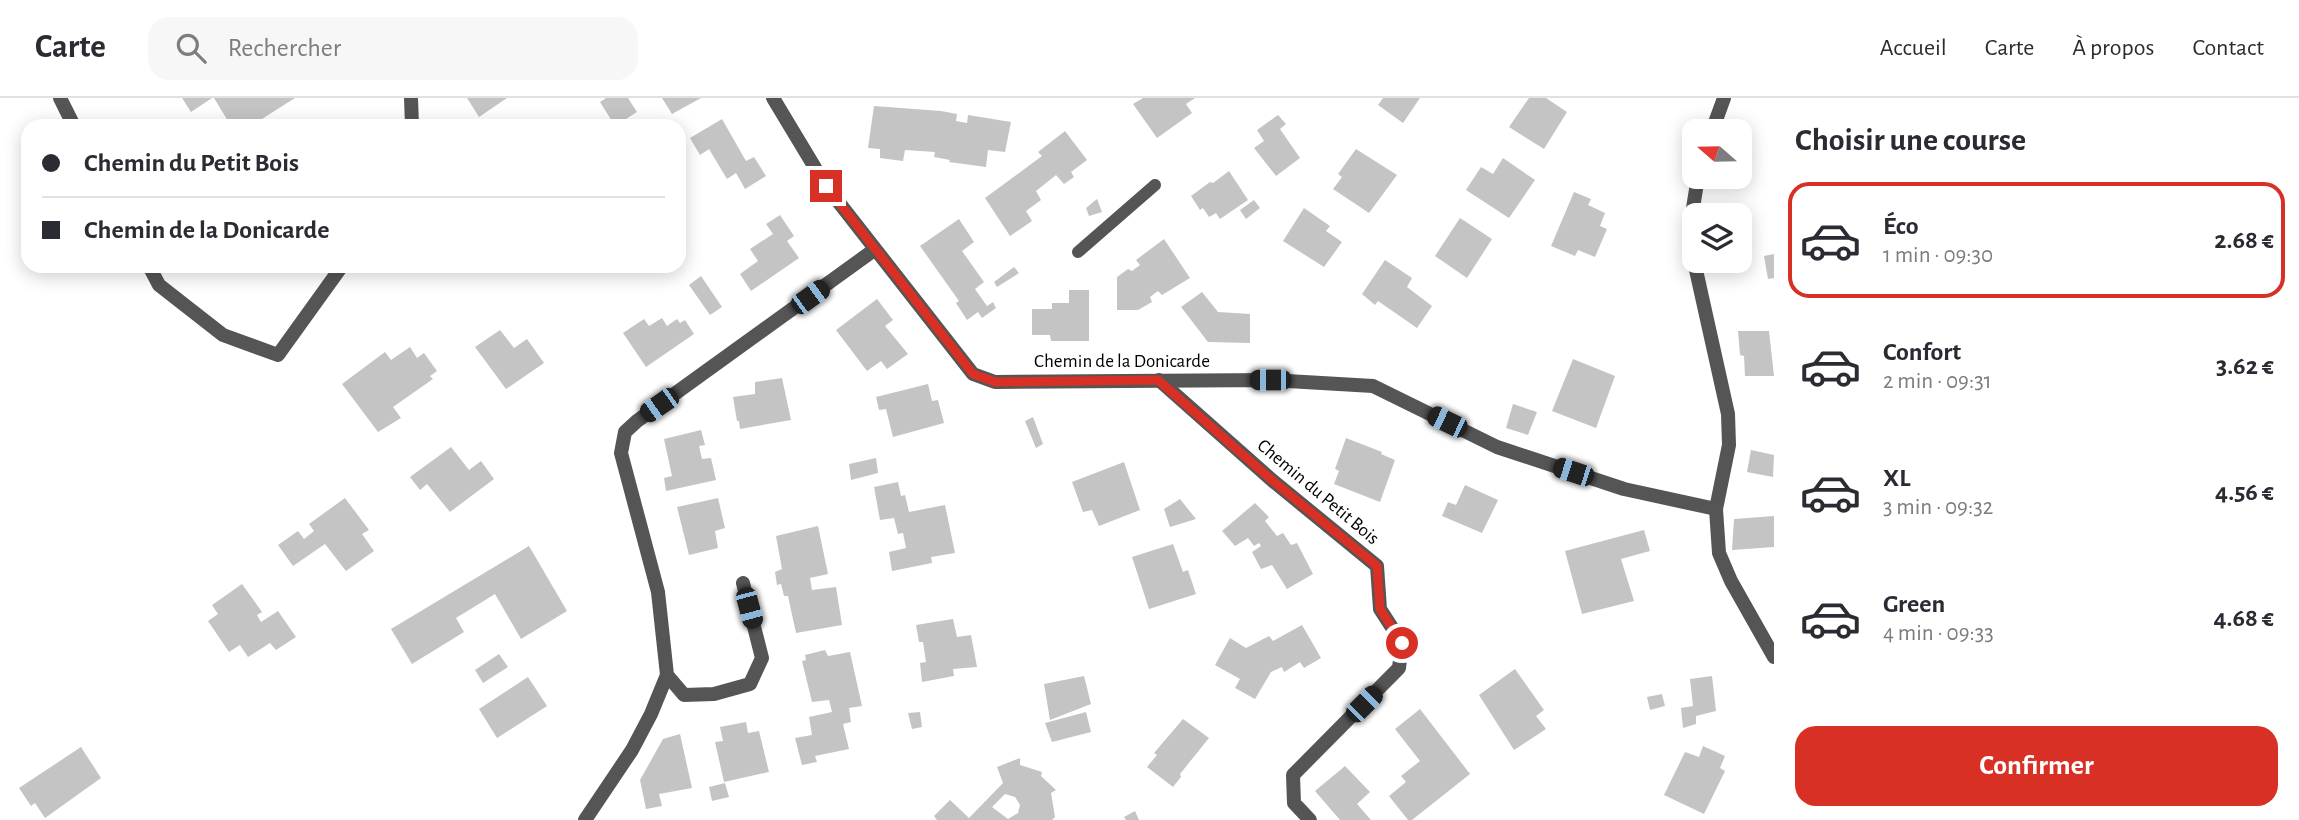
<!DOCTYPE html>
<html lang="fr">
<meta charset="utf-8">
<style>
body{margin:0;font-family:"Alegreya Sans",sans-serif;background:#f7f7f7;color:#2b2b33;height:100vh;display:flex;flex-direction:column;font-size:26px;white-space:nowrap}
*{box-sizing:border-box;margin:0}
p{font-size:23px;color:#7c7c81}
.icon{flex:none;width:38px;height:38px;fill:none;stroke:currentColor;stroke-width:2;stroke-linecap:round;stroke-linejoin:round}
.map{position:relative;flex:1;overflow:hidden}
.side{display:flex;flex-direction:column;background:#fff;width:525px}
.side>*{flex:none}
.banner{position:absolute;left:21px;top:21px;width:665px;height:154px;border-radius:21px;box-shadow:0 4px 18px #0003;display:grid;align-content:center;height:154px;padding:0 21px;background:#fff}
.needle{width:46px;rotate:290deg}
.controls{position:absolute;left:1682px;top:21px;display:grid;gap:14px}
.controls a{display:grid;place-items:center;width:70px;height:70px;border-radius:14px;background:#fff;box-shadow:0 4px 18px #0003;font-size:35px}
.end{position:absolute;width:32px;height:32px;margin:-16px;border:9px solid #d93025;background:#fff;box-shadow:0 0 0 4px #fff}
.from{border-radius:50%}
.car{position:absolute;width:21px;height:42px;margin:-21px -10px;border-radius:9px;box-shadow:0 0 5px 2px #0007;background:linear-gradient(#222 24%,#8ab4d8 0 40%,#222 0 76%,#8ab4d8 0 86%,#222 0)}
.banner b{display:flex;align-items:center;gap:24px;height:66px;font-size:26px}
.banner b+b{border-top:2px solid #e1e1e2}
.banner i{width:18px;height:18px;background:#2b2b33}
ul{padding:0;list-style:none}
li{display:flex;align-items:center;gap:21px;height:116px;margin:0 14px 10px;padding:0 7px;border:4px solid transparent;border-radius:21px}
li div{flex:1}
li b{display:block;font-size:26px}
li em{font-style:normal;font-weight:700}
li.current{border-color:#d93025}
li>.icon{width:63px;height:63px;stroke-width:1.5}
h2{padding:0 21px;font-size:32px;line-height:84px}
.cta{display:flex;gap:14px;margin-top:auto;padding:14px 21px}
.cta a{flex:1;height:80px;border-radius:21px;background:#d93025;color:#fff;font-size:28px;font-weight:700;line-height:80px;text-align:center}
header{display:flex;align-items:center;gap:42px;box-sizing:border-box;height:98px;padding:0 35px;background:#fff;border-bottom:2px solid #e1e1e2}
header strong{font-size:33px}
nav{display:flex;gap:38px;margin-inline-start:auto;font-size:24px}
.search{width:490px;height:63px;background:#f7f7f7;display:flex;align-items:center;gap:18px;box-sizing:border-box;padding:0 24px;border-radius:21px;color:#7c7c81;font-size:26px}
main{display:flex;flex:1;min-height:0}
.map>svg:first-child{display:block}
</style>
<header>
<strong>Carte</strong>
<div class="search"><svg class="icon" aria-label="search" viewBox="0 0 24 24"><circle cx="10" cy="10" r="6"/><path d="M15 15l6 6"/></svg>Rechercher</div>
<nav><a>Accueil</a><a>Carte</a><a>À propos</a><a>Contact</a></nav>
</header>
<main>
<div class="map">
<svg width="1774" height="722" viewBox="0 0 1774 722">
<rect width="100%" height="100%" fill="#fff"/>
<path fill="#c4c4c4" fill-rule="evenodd" d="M182 0H212L191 14Z
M214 0H295L251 28H231Z
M467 0H507L479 19Z
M606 0H628L637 14 615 28 600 4Z
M662 0H701L672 16Z
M1143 0H1195L1186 6 1192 15 1157 40 1133 6Z
M1383 0H1420L1403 25 1378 7Z
M1529 0H1546L1567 14 1544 51 1509 29Z
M874 8 941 13 957 16 956 23 967 25 968 17 1011 24 1005 54 988 52 986 69 949 64 950 62 934 59 935 54 905 52 903 63 880 60V51L868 50Z
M1278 17 1286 26 1280 31 1300 60 1276 78 1254 50 1264 43 1257 32Z
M722 21 746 63 754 59 766 78 745 91 736 75 727 81 709 51 700 57 690 40Z
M1065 33 1087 62 1071 74 1074 79 1064 86 1056 77 1036 93 1041 102 1026 113 1032 123 1010 138 985 100 1042 58 1038 54Z
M1356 51 1397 77 1369 115 1333 91 1342 79 1338 76Z
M1503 60 1535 82 1509 120 1466 92 1481 69 1493 76Z
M1229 73 1248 102 1220 121 1216 115 1209 119 1203 110 1200 112 1191 98 1210 84 1213 85Z
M1574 94 1591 101 1588 107 1605 115 1600 128 1607 131 1595 159 1578 152 1575 158 1551 148Z
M1097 101 1102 114 1089 118 1086 110Z
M1254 102 1260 110 1246 121 1240 112Z
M1304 110 1330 128 1326 133 1342 144 1324 169 1283 143Z
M780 117 794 138 787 143 799 160 751 193 740 176 758 163 750 151 773 136 766 126Z
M1460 120 1492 141 1467 180 1435 158Z
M959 121 974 144 962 153 984 184 975 191 987 208 993 204 996 210 982 220 978 214 967 222 956 205 959 203 920 148Z
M1164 141 1190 180 1162 197 1158 193 1150 199 1152 204 1138 212H1117V179L1128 171 1132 173 1140 167 1136 162Z
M1774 156V180L1768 181 1764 158Z
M1385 162 1412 180 1407 189 1432 208 1417 230 1378 203 1375 207 1362 196Z
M643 168H666L657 174 655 172 648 175Z
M1014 169 1019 175 997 189 994 184Z
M701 178 722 209 710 217 689 187Z
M1069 192H1089V243H1051L1050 237H1032V211H1052V205H1069Z
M1202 194 1218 214 1250 216V245L1208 244 1181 209Z
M877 201 893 222 885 228 908 256 887 271 881 263 867 273 836 232Z
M662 220 667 228 677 221 680 225 685 222 694 236 646 269 623 235 644 221 649 228Z
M500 232 514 250 527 241 544 265 506 291 475 249Z
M1738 233H1769L1774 278H1745L1744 258 1740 257Z
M410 249 417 260 424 255 437 273 430 278 433 281 393 309 401 320 378 334 342 286 385 254 391 262Z
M1573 261 1615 278 1596 330 1552 313Z
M782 280 791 322 740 331 739 323H737L733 299 755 296V284Z
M928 286 932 303 938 302 944 325 893 339 886 311 879 312 876 299Z
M1513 306 1537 314 1528 337 1506 330Z
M1033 319 1043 346 1036 350 1025 323Z
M701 332 705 347 699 348 702 361 711 360 716 382 666 393 664 380 672 378 664 341Z
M1346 340 1382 354 1381 356 1395 362 1380 404 1334 386 1339 373 1335 371Z
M451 349 469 372 481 363 494 381 450 414 427 386 420 392 410 379Z
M1751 352 1774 357 1773 379 1747 374Z
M876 360 878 375 851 382 849 366Z
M1124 364 1140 412 1099 428 1092 412 1083 414 1072 384Z
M898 384 901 398 905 397 909 414 945 407 955 455 931 459 932 465 892 473 889 454 906 450 903 435 898 436 894 420 880 422 874 389Z
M1465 387 1498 402 1482 435 1442 418 1448 404 1456 407Z
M345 400 369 432 362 436 374 453 346 473 325 446 293 468 278 447 298 433 304 441 314 433 309 426Z
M718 400 725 430 715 433 718 450 689 457 677 409Z
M1180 401 1196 421 1170 429 1164 411Z
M1255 405 1269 419 1265 423 1277 438 1283 435 1291 447 1297 445 1313 476 1287 491 1272 467 1261 471 1252 454 1261 448 1259 445 1254 448 1248 440 1235 448 1222 433Z
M1774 418V449L1732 452 1734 421Z
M818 428 828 476 810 480 812 492 836 489 842 527 796 535 788 498H784L781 486 777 487 775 474 782 471 776 438Z
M1644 432 1650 453 1621 461 1634 503 1582 516 1565 453Z
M1173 446 1183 474 1188 472 1196 496 1149 511 1132 459Z
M529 448 567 513 521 541 495 496 456 520 464 534 412 566 391 531Z
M242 486 262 514 257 517 261 524 278 513 296 539 276 552 270 545 248 559 240 547 229 554 208 523 218 516 212 507Z
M953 521 957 539 971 537 977 569 953 571 954 578 922 584 920 565 926 564 923 544H919L916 527Z
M1302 527 1321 560 1304 570 1300 564 1284 574 1282 569 1271 574 1255 601 1235 590 1240 581 1215 567 1230 540 1246 550 1269 538 1273 543Z
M825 552 828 558 850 554 862 608 849 610 851 624 843 626 849 651 815 658 817 664 802 667 795 640 812 637 809 619 832 614 829 602 812 604 802 563 806 562 805 557Z
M499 556 508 569 483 585 475 572Z
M1515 571 1544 612 1536 618 1546 631 1514 652 1479 597Z
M1084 578 1091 606 1050 622 1044 586Z
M1712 578 1716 613 1696 618V626L1683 630 1681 610 1693 608 1690 581Z
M528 579 547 608 497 640 479 611Z
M1662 596 1665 608 1650 612 1647 599Z
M1420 611 1470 676 1412 722H1408L1389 698 1406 684 1401 678 1420 663 1395 631Z
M920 614 922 629 912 631 908 615Z
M1086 614 1091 634 1052 644 1045 625Z
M1183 621 1209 640 1180 676 1181 679 1173 689 1147 669 1157 657 1154 655Z
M746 624 748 635 759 633 769 674 724 684 715 644 723 643 720 629Z
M680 636 692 690 659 696 662 708 646 711 640 682 663 641Z
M1703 648 1725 658 1720 670 1725 673 1704 716 1664 697 1685 654 1699 659Z
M81 649 101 680 45 720 35 705 31 708 19 690Z
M1020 660V667L1042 674 1041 678 1056 692 1051 695 1055 719 1052 722H937L934 718 950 702 969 720 1003 685 997 669ZM1005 696 1015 699 1020 707 1018 715 1008 721 992 709Z
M1345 668 1370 694 1357 706 1371 722H1340L1315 693Z
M725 685 729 699 712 703 709 689Z
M1135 713 1139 722H1126L1124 719Z"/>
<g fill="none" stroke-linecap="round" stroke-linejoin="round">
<path stroke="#555" stroke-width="12" d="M1078 154 1155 87"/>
<path stroke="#555" stroke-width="14" d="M60 0 74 28
M411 0 412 28
M1712 33 1724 0
M1694 161 1693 110 1698 79
M1694 163 1728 316 1729 347 1716 411
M149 168 159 187 223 237 278 257 342 168
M1159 282 1273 383 1377 468 1380 511 1402 545 1399 570 1293 677 1294 705 1310 722
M743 485 762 560 750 586 714 596 684 597 667 577 658 494 621 355 625 334 637 323 874 152
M585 722 632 652 651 616 667 577"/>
<path stroke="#555" stroke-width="14" d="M773 0 826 88 973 276 995 284 1270 282 1373 288 1497 349 1624 391 1716 411 1719 455 1731 483 1774 559"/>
</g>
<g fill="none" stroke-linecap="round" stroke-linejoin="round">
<path stroke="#d93025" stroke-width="9" d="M826 88 973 276 995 284 1158 282 1273 383 1377 468 1380 511 1402 545"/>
</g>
<g text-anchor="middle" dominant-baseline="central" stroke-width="5" stroke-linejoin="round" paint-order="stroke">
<g font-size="19" fill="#000" stroke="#fff">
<text x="1122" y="263">Chemin de la Donicarde</text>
<text transform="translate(1318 394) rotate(40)">Chemin du Petit Bois</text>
</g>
</g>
</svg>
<div class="controls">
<a><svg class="needle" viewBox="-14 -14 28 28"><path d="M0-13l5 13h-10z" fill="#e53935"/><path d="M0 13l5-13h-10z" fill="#7c7c81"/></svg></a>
<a><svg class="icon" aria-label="layers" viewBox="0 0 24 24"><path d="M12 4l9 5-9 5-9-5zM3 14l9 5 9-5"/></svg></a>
</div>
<i class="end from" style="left:1402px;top:545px"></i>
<i class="end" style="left:826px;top:88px"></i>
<i class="car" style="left:810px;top:199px;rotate:54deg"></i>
<i class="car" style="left:1270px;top:282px;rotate:270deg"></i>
<i class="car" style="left:659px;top:307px;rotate:235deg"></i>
<i class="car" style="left:1447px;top:324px;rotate:296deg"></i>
<i class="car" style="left:1573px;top:374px;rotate:288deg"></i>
<i class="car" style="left:749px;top:510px;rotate:165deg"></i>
<i class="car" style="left:1364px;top:606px;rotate:45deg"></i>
<div class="banner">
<b><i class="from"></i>Chemin du Petit Bois</b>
<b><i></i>Chemin de la Donicarde</b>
</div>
</div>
<section class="side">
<h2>Choisir une course</h2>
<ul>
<li class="current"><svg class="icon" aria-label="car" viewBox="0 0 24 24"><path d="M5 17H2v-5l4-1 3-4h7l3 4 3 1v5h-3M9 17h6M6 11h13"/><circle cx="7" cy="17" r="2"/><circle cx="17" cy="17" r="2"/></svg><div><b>Éco</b><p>1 min · 09:30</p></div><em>2.68 €</em></li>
<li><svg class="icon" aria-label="car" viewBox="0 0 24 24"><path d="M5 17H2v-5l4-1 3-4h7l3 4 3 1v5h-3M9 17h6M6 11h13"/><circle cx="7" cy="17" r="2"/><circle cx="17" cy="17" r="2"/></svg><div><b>Confort</b><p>2 min · 09:31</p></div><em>3.62 €</em></li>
<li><svg class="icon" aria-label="car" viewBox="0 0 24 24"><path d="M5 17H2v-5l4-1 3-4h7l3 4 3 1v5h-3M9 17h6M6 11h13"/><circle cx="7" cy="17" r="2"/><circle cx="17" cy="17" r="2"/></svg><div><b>XL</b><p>3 min · 09:32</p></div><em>4.56 €</em></li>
<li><svg class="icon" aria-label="car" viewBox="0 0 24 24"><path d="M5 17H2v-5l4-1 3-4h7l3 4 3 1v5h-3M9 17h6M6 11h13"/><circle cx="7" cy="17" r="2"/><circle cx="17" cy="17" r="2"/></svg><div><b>Green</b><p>4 min · 09:33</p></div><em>4.68 €</em></li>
</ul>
<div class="cta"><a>Confirmer</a></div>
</section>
</main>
